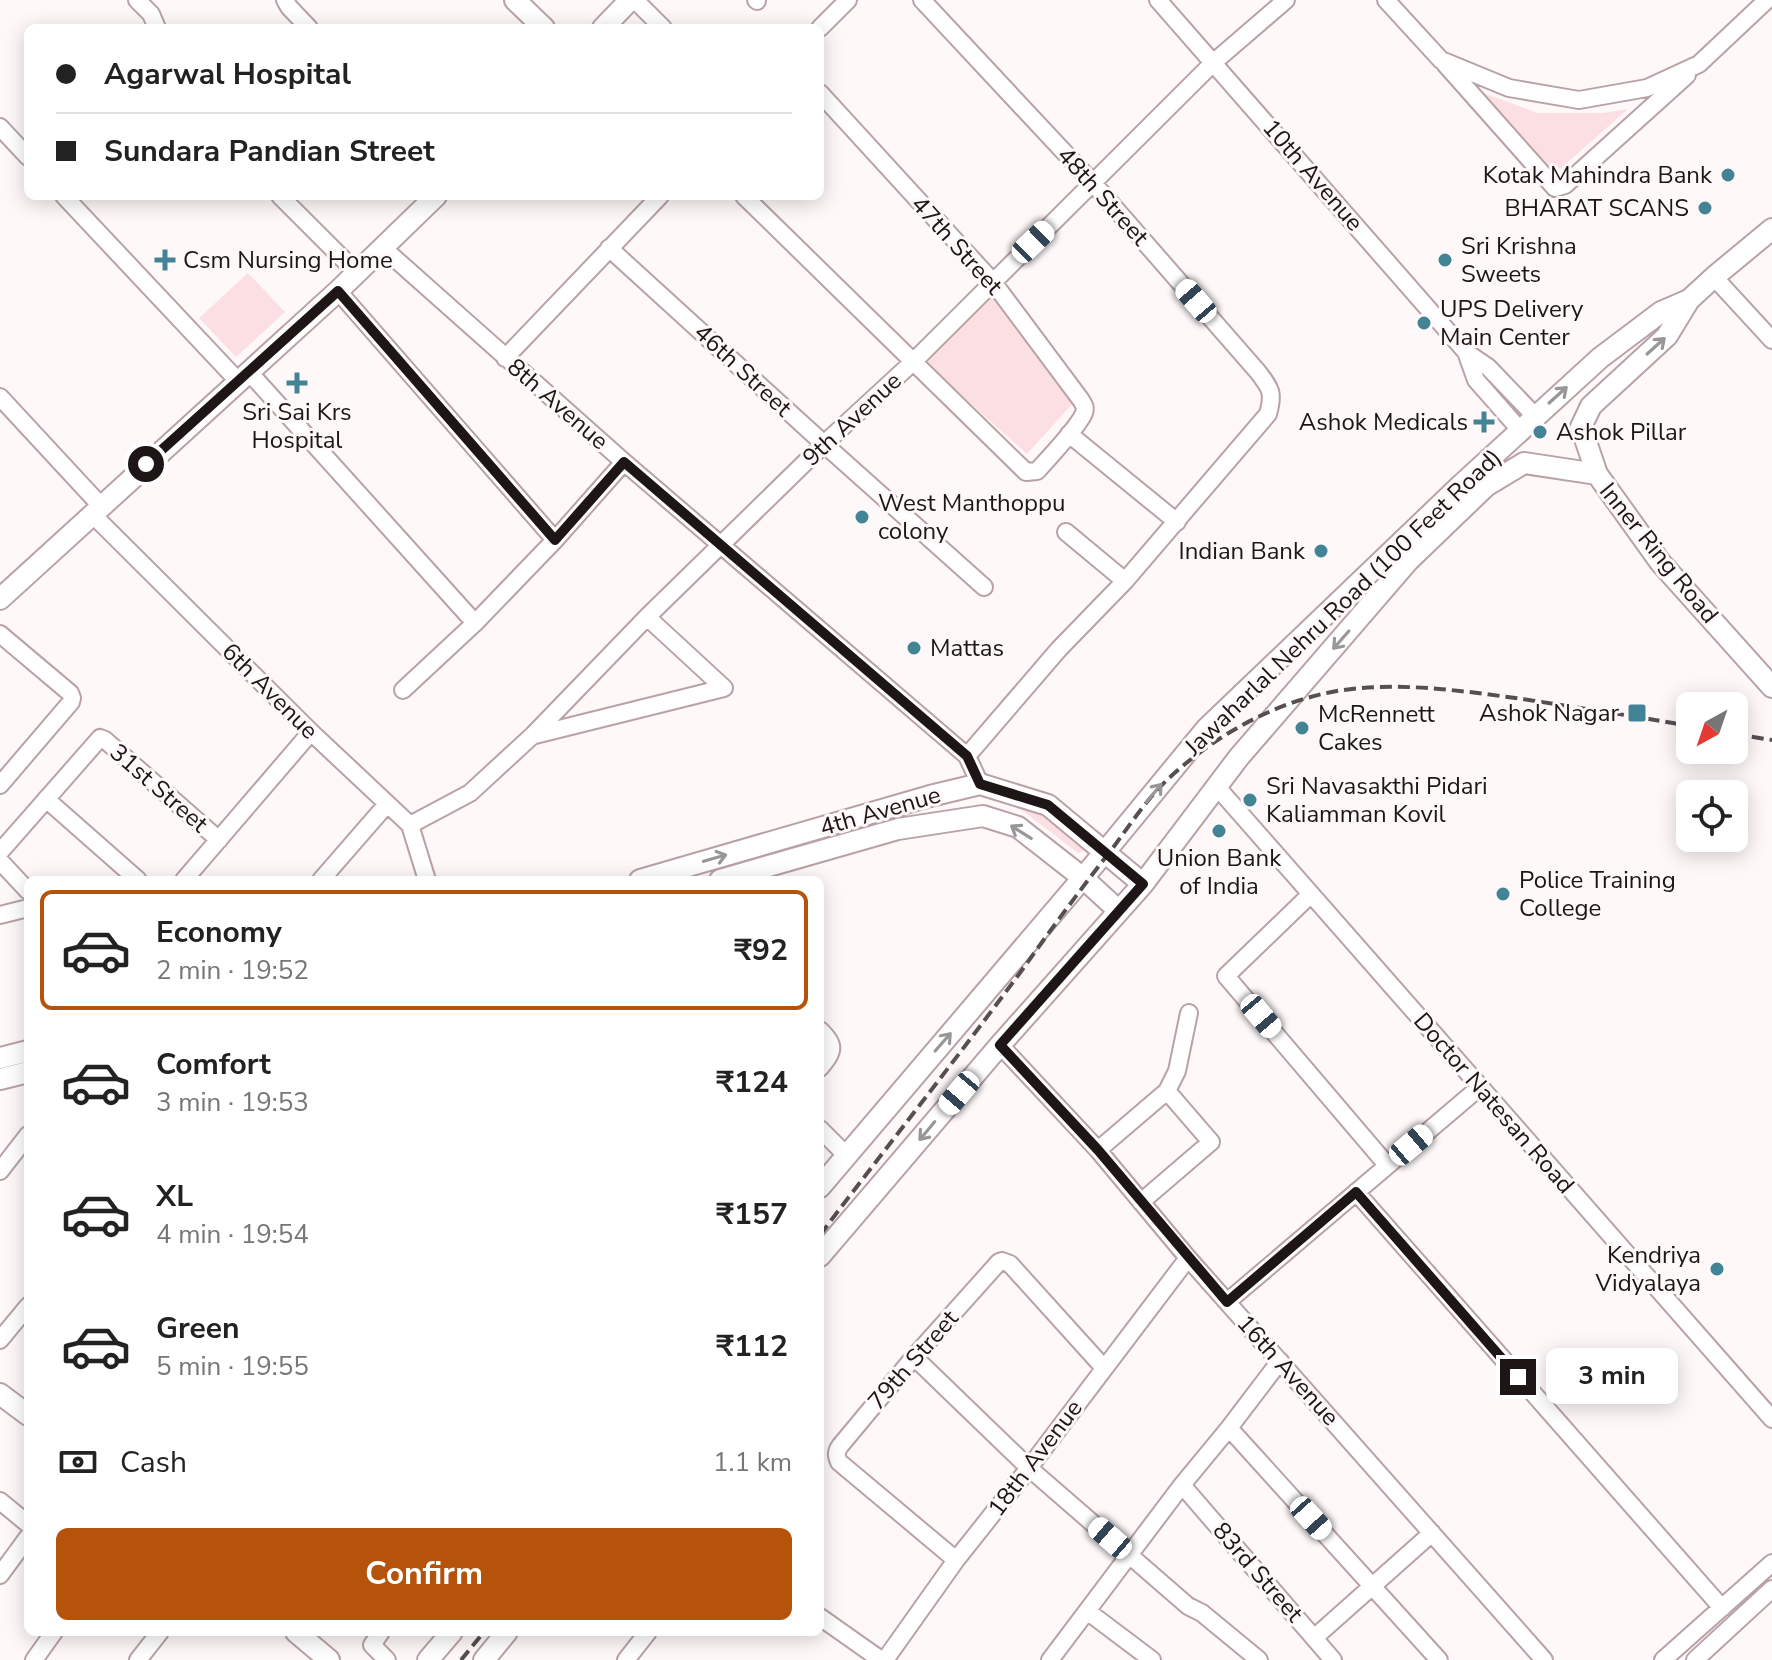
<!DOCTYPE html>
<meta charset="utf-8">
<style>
body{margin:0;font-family:"Nunito Sans",sans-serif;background:#f6f6f6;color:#222;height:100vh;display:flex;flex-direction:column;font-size:30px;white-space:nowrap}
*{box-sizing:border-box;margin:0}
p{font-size:26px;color:#767676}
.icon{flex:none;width:44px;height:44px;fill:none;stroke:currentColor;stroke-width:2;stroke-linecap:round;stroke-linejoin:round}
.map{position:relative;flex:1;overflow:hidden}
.details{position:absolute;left:24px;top:876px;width:800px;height:760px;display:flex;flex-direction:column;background:#fff;border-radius:12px;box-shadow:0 4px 20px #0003}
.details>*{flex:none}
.hud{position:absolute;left:24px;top:24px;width:800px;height:176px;border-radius:12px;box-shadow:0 4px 20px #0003;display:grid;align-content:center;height:176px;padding:0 32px;background:#fff}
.needle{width:52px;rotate:220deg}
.buttons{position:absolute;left:1676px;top:692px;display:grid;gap:16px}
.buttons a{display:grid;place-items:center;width:72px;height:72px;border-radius:12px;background:#fff;box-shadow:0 4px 20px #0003;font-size:40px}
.end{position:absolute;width:36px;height:36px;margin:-18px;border:10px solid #1d1516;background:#fff;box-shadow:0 0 0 4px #fff}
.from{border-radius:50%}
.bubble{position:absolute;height:56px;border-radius:12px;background:#fff;box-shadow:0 4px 20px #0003;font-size:26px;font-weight:700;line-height:56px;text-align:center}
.car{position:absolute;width:24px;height:48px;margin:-24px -12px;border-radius:10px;box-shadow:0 0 6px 2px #0007;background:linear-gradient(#fff 24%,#345 0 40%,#fff 0 76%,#345 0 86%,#fff 0)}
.hud b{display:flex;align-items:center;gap:28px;height:76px;font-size:30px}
.hud b+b{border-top:2px solid #e0e0e0}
.hud i{width:20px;height:20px;background:#222}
ul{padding:14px 0 0;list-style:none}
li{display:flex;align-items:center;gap:24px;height:120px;margin:0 16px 12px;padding:0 16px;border:4px solid transparent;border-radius:12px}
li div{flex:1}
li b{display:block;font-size:30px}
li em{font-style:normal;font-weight:700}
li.on{border-color:#b45309}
li>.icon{width:72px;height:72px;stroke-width:1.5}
.pay{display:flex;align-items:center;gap:20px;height:88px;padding:0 32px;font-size:30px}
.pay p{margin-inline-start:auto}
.cta{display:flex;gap:16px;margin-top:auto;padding:16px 32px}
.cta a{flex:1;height:92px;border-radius:12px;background:#b45309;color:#fff;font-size:32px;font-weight:700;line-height:92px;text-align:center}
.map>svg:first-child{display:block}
</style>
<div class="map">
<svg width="1772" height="1660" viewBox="0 0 1772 1660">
<rect width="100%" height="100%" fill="#fef8f9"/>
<path fill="#fbdfe3" d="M1475 90 1538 113H1603L1628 109 1560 169 1547 166Z
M248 273 285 312 236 357 199 318Z
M990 288 1083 392 1027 454 918 356Z
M1006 798 1036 800 1087 849 1078 853Z"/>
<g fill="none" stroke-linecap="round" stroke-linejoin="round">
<defs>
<path id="minor" d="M137 0 151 14 157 28
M285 0 289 7 309 28
M635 0 663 28
M756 0 757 1
M922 0 1093 183 1258 372C1271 389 1274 393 1268 414L1125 581 1059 649 967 756
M1158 0 1466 352 1488 367 1535 416
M1386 0 1441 60 1509 88 1579 100 1647 88 1699 64 1767 0
M820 28 848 0
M1445 64 1555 188 1565 185 1687 75
M0 127 28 157
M64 196 238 381
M280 196 357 273
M744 196 1026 472 1037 471C1048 459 1079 426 1084 413 1086 407 1084 405 1081 400L993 282 820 93
M383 248 624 462 967 756 980 784
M609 248 824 444 984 587
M1714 277 1772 340
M338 291 555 540
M1466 352 1476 380 1520 430
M505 358 660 196
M249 372 475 623
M0 397 101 506
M1069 434 1177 522
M92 514 311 732 410 825 427 880
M1066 532 1125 581
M0 634 70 693 72 698 71 702 0 785
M403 690 475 623 555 540 624 462
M535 735 724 688 647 617
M1217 787 1772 1419
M46 799 138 880
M410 825 470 793 533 735 647 617 824 444 914 361 1214 62 1286 0
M0 852 100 738 105 740 219 840
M0 861 28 891
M184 880 311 732
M321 880 387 804
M1311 894 1226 976 1387 1165
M0 915 28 908
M820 1030C836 1046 834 1051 820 1068
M1000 1045 1098 1150 1188 1258 1544 1660
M1167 1091 1177 1071 1189 1013
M820 1129 846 1155
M1098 1150 1167 1091 1211 1142 1141 1202
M0 1171 28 1135
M1356 1192 1722 1608
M1227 1302 1480 1087
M0 1340 28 1306
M914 1357 1029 1468 1188 1606 1202 1613 1259 1660
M1229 1428 1439 1660
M1182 1485 1333 1660
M0 1501 28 1524
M956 1560 839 1462C836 1455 836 1452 840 1446L914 1357 999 1262 1002 1261 1010 1264 1104 1368
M0 1575 28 1537
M1087 1611 1152 1660
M820 1617 881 1660
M381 1632 372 1645 387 1660
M1314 1638 1432 1533
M34 1660 54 1632
M138 1660 160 1632
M626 1660 648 1632
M885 1660 956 1560 1029 1468 1188 1258
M1050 1660 1182 1485 1229 1428 1280 1361
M1663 1660 1772 1563
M1695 1660 1772 1589"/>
<path id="major" d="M515 0 544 28
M603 28 630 0
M1772 229 1714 277 1689 300 1667 336 1591 406 1581 427 1597 474 1660 562 1772 687
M0 599 338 291 436 196
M640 880 930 796 980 784 1048 805 1143 884
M720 880 898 829 983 816 1018 827 1083 878 1119 911
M0 1058 28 1051
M0 1079 28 1072
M820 1187 1104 853 1206 729 1461 485 1600 358 1661 312 1689 300
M820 1256 1000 1045 1143 884 1239 757 1409 560 1486 486 1524 463 1597 474
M0 1394 28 1415
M296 1632 329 1660
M428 1660 452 1632
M484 1660 507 1632"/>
</defs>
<use href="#minor" stroke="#b9a2a5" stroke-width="20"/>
<use href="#major" stroke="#b9a2a5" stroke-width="24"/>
<use href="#minor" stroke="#fff" stroke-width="16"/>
<use href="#major" stroke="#fff" stroke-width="20"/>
<path stroke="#564e4f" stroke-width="4" stroke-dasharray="12 6" stroke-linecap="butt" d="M1734 734 1772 740
M820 1235C888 1145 958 1057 1025 966 1054 925 1084 885 1115 845 1131 823 1148 798 1168 779 1214 736 1274 702 1337 691 1399 681 1462 691 1523 699 1579 708 1634 716 1690 726
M461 1660 484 1632"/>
</g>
<defs><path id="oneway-shaft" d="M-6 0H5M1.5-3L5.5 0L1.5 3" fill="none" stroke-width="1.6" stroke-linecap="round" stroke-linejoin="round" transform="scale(2)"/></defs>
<g stroke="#999696">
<use href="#oneway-shaft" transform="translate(1656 346) rotate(-42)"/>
<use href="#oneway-shaft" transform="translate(1558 395) rotate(-42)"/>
<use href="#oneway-shaft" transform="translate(1341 640) rotate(131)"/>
<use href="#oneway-shaft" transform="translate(1154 793) rotate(-51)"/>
<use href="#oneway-shaft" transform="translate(1021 832) rotate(-148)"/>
<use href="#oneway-shaft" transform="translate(715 858) rotate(-16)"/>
<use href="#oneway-shaft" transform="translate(943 1042) rotate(-49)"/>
<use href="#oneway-shaft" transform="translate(927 1131) rotate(130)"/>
</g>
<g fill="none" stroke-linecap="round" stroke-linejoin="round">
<path stroke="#1d1516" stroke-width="10" d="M146 464 338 291 555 540 624 462 967 756 980 784 1048 805 1143 884 1000 1045 1098 1150 1227 1302 1356 1192 1518 1377"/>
</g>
<g fill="#438396" stroke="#fef8f9" stroke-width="3">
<circle cx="1728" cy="175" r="8"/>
<circle cx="1705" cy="208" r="8"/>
<path d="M161 248h8v8h8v8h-8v8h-8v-8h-8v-8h8z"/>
<circle cx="1445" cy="260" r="8"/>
<circle cx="1424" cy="323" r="8"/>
<path d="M293 371h8v8h8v8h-8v8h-8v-8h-8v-8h8z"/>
<path d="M1480 410h8v8h8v8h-8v8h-8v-8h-8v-8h8z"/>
<circle cx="1540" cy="432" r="8"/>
<circle cx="862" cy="517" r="8"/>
<circle cx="1321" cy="551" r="8"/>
<circle cx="914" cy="648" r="8"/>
<rect x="1627" y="703" width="20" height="20" rx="4"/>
<circle cx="1302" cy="728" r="8"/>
<circle cx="1250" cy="800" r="8"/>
<circle cx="1219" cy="831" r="8"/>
<circle cx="1503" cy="894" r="8"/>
<circle cx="1717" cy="1269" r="8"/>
</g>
<g text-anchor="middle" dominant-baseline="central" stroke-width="6" stroke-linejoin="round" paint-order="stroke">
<g font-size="24" fill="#1d1516" stroke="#fef8f9">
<text transform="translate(1313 175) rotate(49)">10th Avenue</text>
<text transform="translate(1103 196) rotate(48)">48th Street</text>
<text transform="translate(957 245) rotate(48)">47th Street</text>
<text transform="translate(743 370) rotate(43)">46th Street</text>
<text transform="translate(558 404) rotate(41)">8th Avenue</text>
<text transform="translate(852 419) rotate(-43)">9th Avenue</text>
<text transform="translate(1659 553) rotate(51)">Inner Ring Road</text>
<text transform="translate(1343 602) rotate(-44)">Jawaharlal Nehru Road (100 Feet Road)</text>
<text transform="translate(270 691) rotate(45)">6th Avenue</text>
<text transform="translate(159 788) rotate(41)">31st Street</text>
<text transform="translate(880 811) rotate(-16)">4th Avenue</text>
<text transform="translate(1494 1103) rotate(49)">Doctor Natesan Road</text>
<text transform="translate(913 1360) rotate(-49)">79th Street</text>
<text transform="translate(1288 1370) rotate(48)">16th Avenue</text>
<text transform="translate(1035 1458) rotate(-53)">18th Avenue</text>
<text transform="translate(1258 1572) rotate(49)">83rd Street</text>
</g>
<g font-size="24" fill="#1d1516" stroke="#fef8f9" text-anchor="start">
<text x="1712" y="175" text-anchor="end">Kotak Mahindra Bank</text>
<text x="1689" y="208" text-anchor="end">BHARAT SCANS</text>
<text x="1461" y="246">Sri Krishna<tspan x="1461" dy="28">Sweets</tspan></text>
<text x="183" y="260">Csm Nursing Home</text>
<text x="1440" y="309">UPS Delivery<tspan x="1440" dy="28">Main Center</tspan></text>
<text x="297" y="412" text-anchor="middle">Sri Sai Krs<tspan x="297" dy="28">Hospital</tspan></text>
<text x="1468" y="422" text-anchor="end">Ashok Medicals</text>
<text x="1556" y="432">Ashok Pillar</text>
<text x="878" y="503">West Manthoppu<tspan x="878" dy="28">colony</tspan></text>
<text x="1305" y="551" text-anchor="end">Indian Bank</text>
<text x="930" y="648">Mattas</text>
<text x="1619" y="713" text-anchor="end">Ashok Nagar</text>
<text x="1318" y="714">McRennett<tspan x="1318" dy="28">Cakes</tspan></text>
<text x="1266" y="786">Sri Navasakthi Pidari<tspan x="1266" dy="28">Kaliamman Kovil</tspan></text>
<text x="1219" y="858" text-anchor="middle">Union Bank<tspan x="1219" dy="28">of India</tspan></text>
<text x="1519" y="880">Police Training<tspan x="1519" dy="28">College</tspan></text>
<text x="1701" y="1255" text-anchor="end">Kendriya<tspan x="1701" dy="28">Vidyalaya</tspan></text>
</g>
</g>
</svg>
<div class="buttons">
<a><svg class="needle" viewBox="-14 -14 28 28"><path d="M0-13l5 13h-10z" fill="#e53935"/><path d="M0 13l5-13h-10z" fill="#767676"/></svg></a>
<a><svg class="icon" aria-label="locate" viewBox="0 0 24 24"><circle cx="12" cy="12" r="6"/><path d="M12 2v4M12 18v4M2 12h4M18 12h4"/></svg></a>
</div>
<i class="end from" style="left:146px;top:464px"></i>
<i class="end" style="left:1518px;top:1377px"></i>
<div class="bubble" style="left:1546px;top:1348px;width:132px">3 min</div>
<i class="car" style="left:1033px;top:242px;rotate:46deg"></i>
<i class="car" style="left:1196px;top:301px;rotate:319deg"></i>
<i class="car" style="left:1261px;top:1016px;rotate:140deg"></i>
<i class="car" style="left:959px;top:1093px;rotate:220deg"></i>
<i class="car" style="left:1411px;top:1145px;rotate:50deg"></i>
<i class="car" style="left:1311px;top:1518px;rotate:138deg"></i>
<i class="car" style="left:1110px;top:1538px;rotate:311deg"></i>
<div class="hud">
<b><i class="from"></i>Agarwal Hospital</b>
<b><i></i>Sundara Pandian Street</b>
</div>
<section class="details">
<ul>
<li class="on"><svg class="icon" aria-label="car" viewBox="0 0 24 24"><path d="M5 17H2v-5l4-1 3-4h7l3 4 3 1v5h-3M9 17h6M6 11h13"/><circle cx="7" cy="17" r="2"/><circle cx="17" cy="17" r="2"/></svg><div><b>Economy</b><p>2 min · 19:52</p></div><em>₹92</em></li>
<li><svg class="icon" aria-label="car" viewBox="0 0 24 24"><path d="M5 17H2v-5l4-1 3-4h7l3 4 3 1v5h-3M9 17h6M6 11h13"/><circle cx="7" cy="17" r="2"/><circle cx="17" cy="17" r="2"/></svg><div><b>Comfort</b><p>3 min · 19:53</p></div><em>₹124</em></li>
<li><svg class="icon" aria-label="car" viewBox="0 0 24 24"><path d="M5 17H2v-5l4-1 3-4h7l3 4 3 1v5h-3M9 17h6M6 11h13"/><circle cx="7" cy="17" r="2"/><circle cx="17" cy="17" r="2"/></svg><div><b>XL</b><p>4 min · 19:54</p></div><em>₹157</em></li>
<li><svg class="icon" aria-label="car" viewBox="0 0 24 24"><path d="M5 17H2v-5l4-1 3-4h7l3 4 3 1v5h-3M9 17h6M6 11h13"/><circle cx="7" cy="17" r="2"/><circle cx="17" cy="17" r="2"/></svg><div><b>Green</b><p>5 min · 19:55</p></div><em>₹112</em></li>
</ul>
<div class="pay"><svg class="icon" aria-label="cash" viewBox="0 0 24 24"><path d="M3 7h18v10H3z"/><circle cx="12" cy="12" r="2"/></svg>Cash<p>1.1 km</p></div>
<div class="cta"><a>Confirm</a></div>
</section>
</div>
